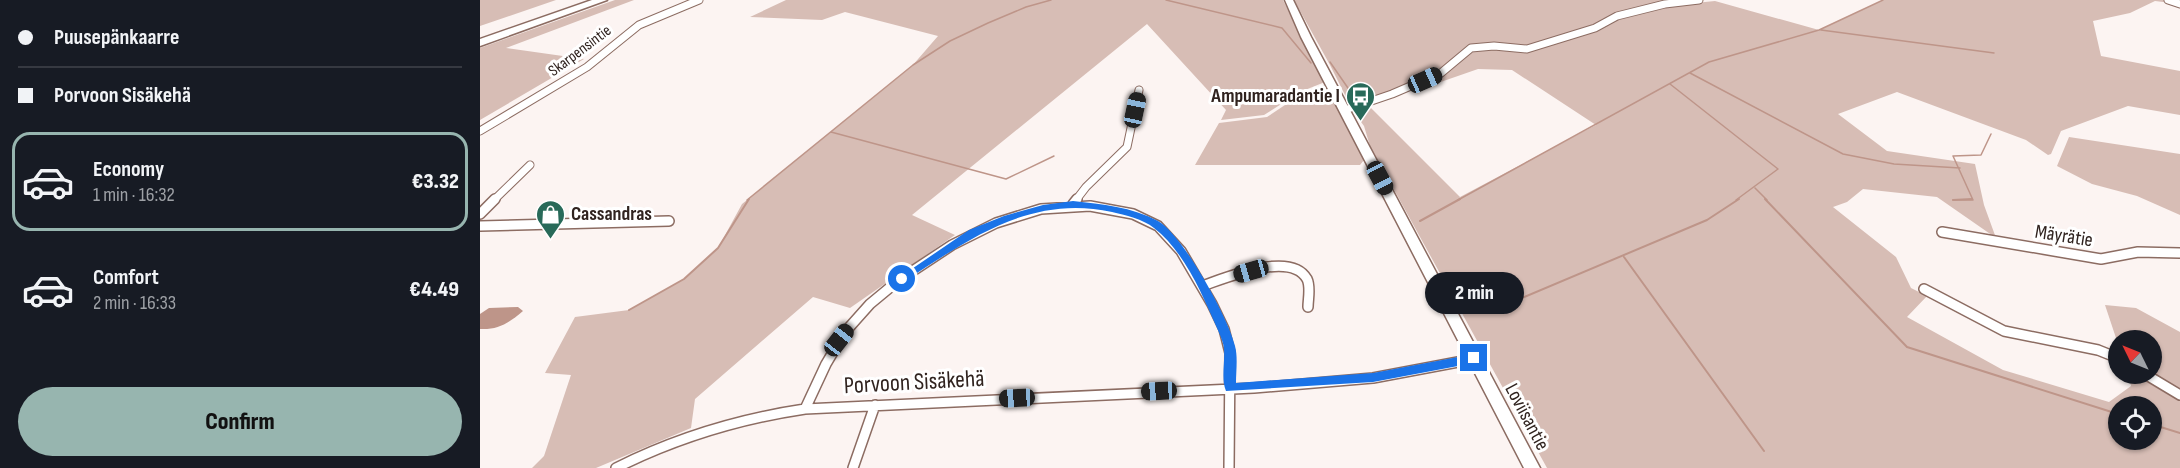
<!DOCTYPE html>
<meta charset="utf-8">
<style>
body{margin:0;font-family:"Sofia Sans Condensed",sans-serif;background:#20242c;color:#f1f3f6;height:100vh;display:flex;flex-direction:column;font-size:22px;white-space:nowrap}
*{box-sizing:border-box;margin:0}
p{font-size:20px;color:#9ea1a6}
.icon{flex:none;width:33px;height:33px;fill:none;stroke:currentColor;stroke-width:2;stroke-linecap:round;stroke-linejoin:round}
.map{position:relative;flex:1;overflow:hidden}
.sheet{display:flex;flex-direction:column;background:#171b24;width:480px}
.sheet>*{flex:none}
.hud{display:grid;align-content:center;height:132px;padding:0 18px;background:#171b24}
.needle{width:39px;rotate:313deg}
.fabs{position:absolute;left:1628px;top:330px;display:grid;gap:12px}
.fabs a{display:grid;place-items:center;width:54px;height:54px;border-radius:50%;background:#171b24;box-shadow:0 2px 4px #0004;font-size:30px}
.end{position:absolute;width:27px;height:27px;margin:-14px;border:8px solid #1a73e8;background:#fff;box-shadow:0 0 0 3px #fff}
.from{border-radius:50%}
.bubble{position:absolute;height:42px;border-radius:21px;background:#171b24;box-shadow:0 2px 4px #0004;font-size:20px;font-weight:800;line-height:42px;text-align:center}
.car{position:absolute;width:18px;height:36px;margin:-18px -9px;border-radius:8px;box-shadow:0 0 4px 2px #0007;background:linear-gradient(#222 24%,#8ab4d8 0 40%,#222 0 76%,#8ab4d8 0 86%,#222 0)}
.hud b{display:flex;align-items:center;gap:21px;height:57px;font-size:22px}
.hud b+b{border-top:2px solid #363941}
.hud i{width:15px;height:15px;background:#f1f3f6}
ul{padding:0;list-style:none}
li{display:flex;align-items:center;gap:18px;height:99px;margin:0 12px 9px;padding:0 6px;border:3px solid transparent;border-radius:18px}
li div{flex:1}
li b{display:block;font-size:22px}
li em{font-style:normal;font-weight:800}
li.active{border-color:#97b5af}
li>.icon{width:54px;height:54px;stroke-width:1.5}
.button{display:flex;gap:12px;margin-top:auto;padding:12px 18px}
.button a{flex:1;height:69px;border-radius:36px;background:#97b5af;color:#111;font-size:24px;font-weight:800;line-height:69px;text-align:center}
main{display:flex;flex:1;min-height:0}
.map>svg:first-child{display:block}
</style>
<main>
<section class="sheet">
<div class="hud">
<b><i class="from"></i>Puusepänkaarre</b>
<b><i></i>Porvoon Sisäkehä</b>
</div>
<ul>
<li class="active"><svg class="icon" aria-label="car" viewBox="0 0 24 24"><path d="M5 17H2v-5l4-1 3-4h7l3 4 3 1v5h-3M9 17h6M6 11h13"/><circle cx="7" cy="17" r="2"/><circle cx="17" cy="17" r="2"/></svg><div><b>Economy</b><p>1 min · 16:32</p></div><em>€3.32</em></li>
<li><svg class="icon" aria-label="car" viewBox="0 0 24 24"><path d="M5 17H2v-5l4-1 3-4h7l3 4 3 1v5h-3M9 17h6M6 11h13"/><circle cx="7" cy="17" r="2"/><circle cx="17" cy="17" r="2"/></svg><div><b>Comfort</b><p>2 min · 16:33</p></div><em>€4.49</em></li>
</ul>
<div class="button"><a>Confirm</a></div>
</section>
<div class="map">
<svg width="1700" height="468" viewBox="0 0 1700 468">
<rect width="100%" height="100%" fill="#fcf4f2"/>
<path fill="#d7bdb5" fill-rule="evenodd" d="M0 0H76L0 26Z
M135 0H154L26 48 104 59 0 120V48Z
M306 0H803L845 82 820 92 784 115 741 120 746 110 667 24 432 215 475 235 370 308 333 297 215 399 211 428 116 468H52L64 456 91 375 65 373 95 317 149 310 204 279 238 248 262 204 432 66 458 36 365 12 342 20 270 17Z
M814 0H1205L1183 2 1045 47 1013 44 987 46C956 79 911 91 870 105L850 65Z
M1403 0H1684L1691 3 1675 1 1650 13 1613 21 1621 56 1700 71V115L1648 106 1581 131 1571 154 1568 155 1546 140 1417 92 1358 114 1407 151 1495 164 1504 205 1516 238 1457 197 1383 189 1367 202 1353 207 1416 257 1431 288 1447 296 1427 317 1523 370 1629 402 1651 386 1648 374H1653L1700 401V468H1067L890 146 884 126 873 111 889 106 980 197 1116 125 1032 70 998 69 952 85 944 83 965 73 993 51 1014 48 1047 51 1139 18 1185 6 1235 1 1339 30ZM1638 406H1671V440H1638Z
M843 85 847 87 884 160 880 165H715L739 123 787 117 823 93Z
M1589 137 1700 154V215L1657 196 1612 184 1577 166Z
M1625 305 1656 308 1700 332V390L1671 372V340H1638V344Z"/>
<path fill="#be9589" d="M38 307 43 311C29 323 18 330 0 329V314L9 308Z"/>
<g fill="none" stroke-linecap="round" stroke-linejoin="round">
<path stroke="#be9589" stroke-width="1.5" d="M686 0 802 28 831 63
M1341 30 1514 53
M850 62 879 104
M1210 73 1363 154 1414 164 1480 168
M1190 84 1298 169 1256 200
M351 132 526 179 574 156
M1275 188 1287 200
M267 200 433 65 470 41 508 23 546 7 571 0
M978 200 1229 62 1339 30 1403 0
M1473 200H1493L1473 156 1501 155 1511 134"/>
<path stroke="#be9589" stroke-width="2" d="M1285 199 1427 347 1638 414
M1473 200 1492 199
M940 221 980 199
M1144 257 1284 451
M149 310 204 279 238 248 269 199
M1011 311 1227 220 1259 199
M1671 424 1700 433"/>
<defs>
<path id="minor-far1" d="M1688 0 1700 4
M865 110 912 94 961 73 991 48 1014 46 1047 49 1115 28 1137 16 1185 4 1219 0
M0 131 107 67 159 25 219 0
M14 200 50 165
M596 200 606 187 647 147 659 90"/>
<path id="minor" d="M593 204 597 199
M0 214 15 199
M0 226 189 221
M1462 232 1621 259 1658 252 1700 253
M722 286C746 278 811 250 827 279 831 287 828 299 828 307
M1444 289 1524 331 1618 350 1638 358
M1665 374 1700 395
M325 409 346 364 365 332 390 304 419 280 472 245 516 223 561 209 610 206 653 214 678 226 701 251 732 304 744 329 750 353 749 468
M136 468C196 438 258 419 325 409L774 388 893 378 994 359
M373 468 395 405"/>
<path id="secondary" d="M805 0H813L831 37 1060 468H1044L821 37Z"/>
<path id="motorway" d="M112 0H127L0 46V39Z"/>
</defs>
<use href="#minor-far1" stroke="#8c6c62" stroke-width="9"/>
<use href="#minor" stroke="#8c6c62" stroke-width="12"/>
<use href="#secondary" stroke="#8c6c62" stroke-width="3"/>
<use href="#motorway" stroke="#8c6c62" stroke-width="3"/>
<use href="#minor-far1" stroke="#fff" stroke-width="7"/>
<use href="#minor" stroke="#fff" stroke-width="9"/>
<use href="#secondary" fill="#fff" fill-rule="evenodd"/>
<use href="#motorway" fill="#fff" fill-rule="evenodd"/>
</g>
<path fill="#1a73e8" d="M593 201C622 204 652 207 678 221 703 235 748 317 755 346 758 357 756 371 756 383L893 373 994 354 999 358 994 363 893 382 746 391C741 379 745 363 744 350 744 343 740 335 737 328 722 294 704 251 674 228 663 219 645 215 632 212 551 194 489 239 425 281H418L417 279 489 230 524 216 563 205Z"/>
<defs>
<symbol id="bus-pin" viewBox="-11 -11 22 30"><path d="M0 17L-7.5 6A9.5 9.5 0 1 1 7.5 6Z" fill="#286a59" stroke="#fff"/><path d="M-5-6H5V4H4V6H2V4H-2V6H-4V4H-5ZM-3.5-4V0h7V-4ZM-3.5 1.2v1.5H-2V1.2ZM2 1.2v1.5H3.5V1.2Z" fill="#fff"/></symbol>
<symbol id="shop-pin" viewBox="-11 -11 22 30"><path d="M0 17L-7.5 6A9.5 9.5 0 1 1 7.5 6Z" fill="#286a59" stroke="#fff"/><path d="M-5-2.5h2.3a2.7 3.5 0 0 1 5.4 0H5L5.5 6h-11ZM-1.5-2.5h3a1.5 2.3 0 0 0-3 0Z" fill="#fff"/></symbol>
</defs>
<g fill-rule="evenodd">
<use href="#bus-pin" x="864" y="80" width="33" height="45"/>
<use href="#shop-pin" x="54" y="198" width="33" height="45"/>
</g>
<g text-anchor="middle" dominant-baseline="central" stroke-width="6" stroke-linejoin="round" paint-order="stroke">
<g font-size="16" fill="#30231f" stroke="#fff">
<text transform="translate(100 51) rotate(-37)">Skarpensintie</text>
</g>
<g font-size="20" font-weight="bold" fill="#30231f" stroke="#fff" text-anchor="end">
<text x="860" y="96">Ampumaradantie I</text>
<text x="91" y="214" text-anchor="start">Cassandras</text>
</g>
<g font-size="20" fill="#30231f" stroke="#fff">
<text transform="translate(1584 236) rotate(9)">Mäyrätie</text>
<text transform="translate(1047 417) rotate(62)">Loviisantie</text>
</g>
<g font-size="24" fill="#30231f" stroke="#fff">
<text transform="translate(434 382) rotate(-3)">Porvoon Sisäkehä</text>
</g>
</g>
</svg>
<div class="fabs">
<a><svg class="needle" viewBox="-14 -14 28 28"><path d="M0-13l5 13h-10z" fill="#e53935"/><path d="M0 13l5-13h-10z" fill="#9ea1a6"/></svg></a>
<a><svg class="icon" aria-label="locate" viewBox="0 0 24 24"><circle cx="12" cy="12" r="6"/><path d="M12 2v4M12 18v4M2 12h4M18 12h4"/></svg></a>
</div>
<i class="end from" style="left:422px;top:279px"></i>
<i class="end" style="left:994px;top:358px"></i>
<div class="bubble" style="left:945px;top:272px;width:99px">2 min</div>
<i class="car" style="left:945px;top:80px;rotate:66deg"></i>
<i class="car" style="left:655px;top:110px;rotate:12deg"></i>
<i class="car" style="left:900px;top:178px;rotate:152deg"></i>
<i class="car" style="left:771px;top:271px;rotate:254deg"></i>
<i class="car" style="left:359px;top:340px;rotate:38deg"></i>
<i class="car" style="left:679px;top:391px;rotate:267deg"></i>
<i class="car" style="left:537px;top:398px;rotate:267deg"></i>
</div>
</main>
